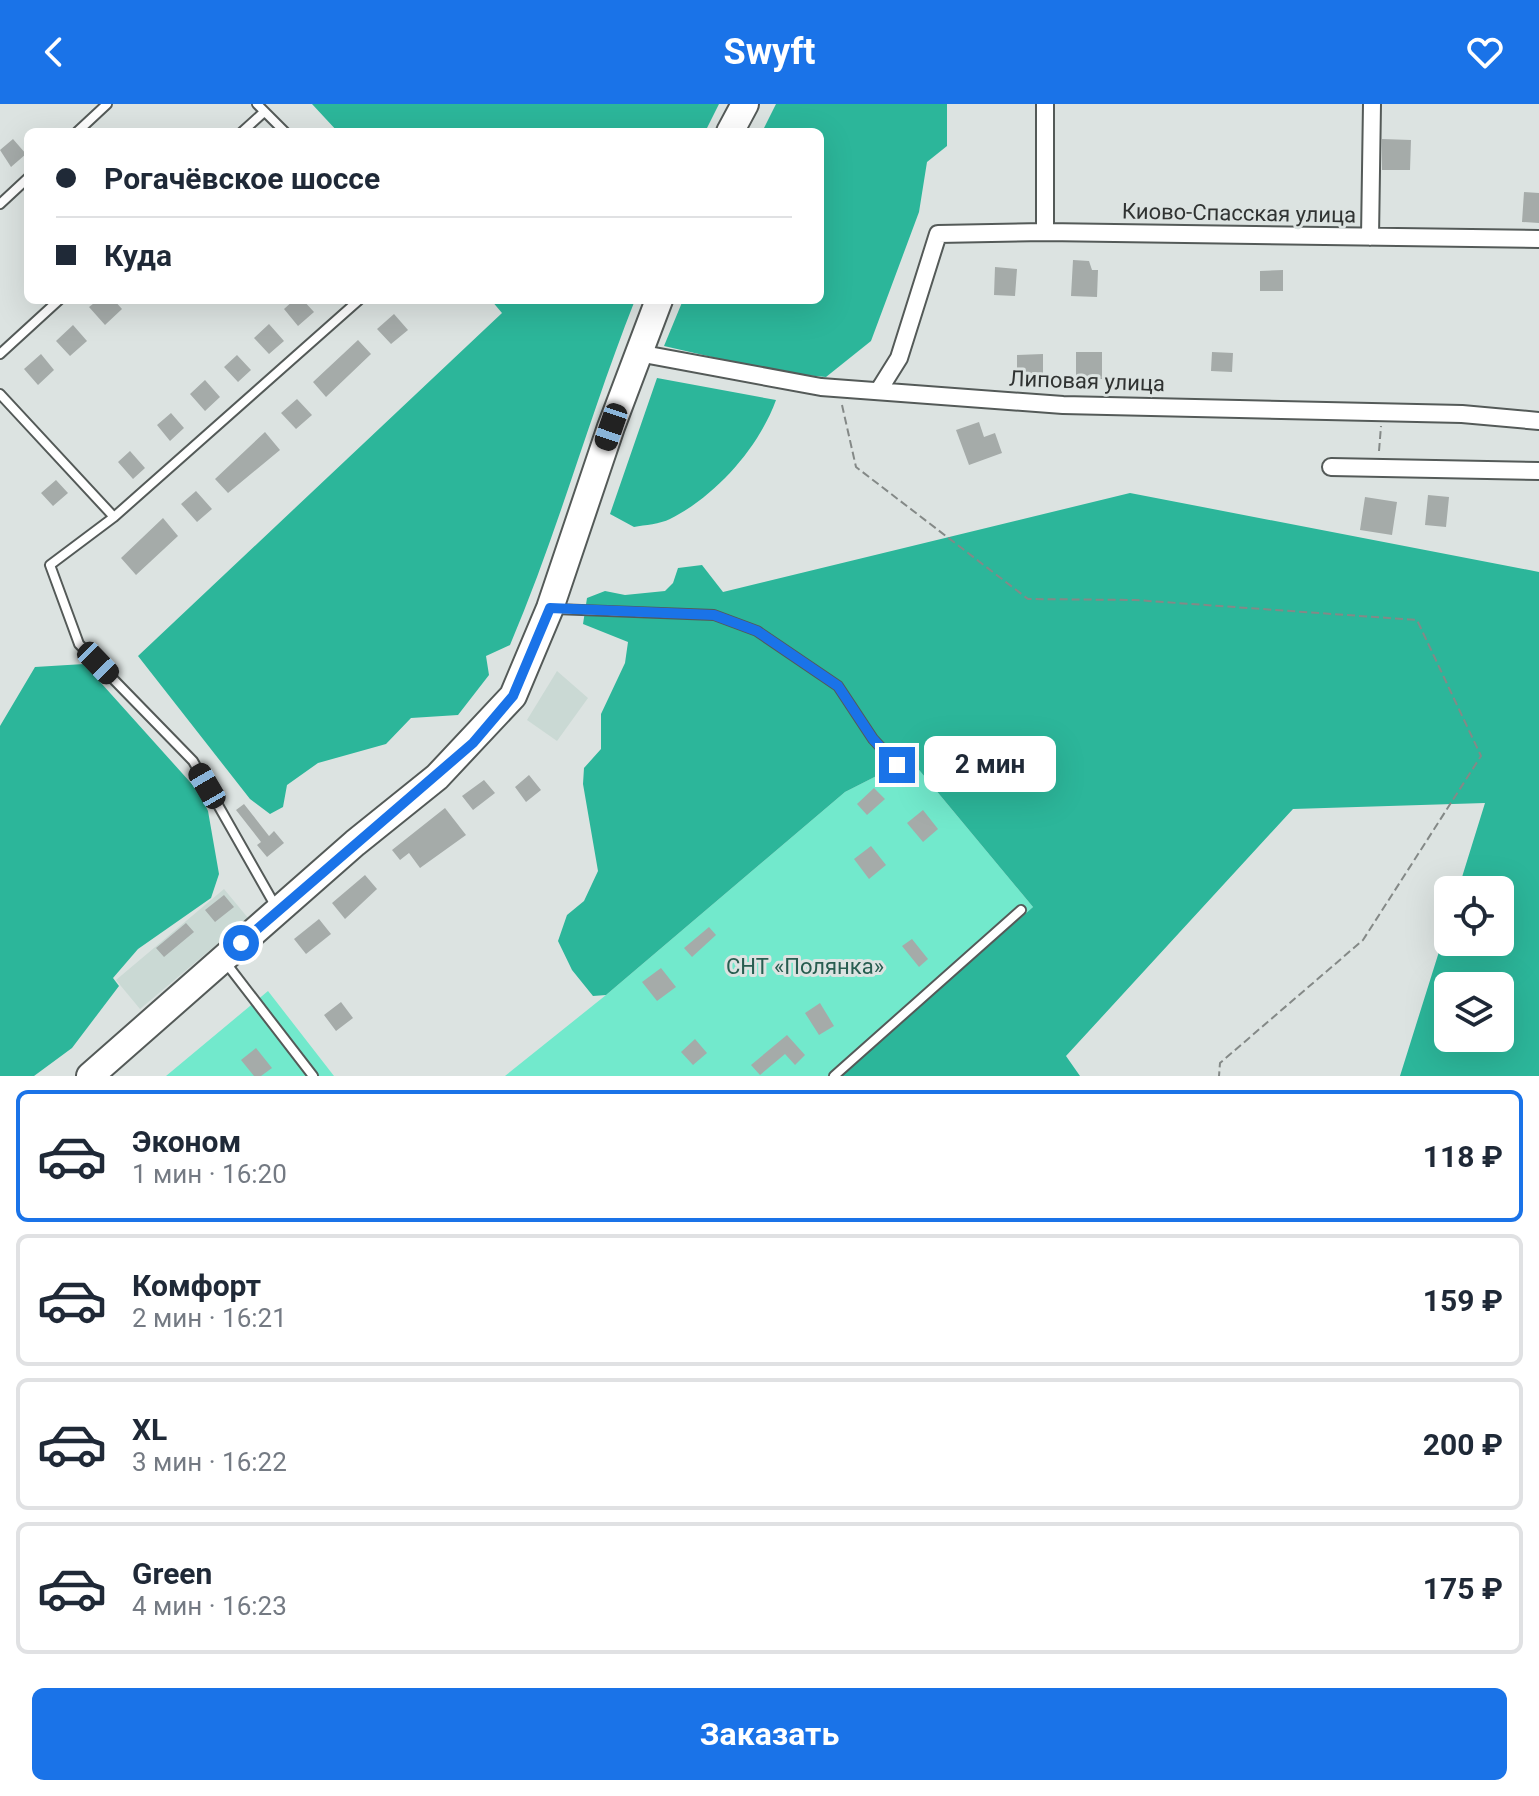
<!DOCTYPE html>
<html lang="ru">
<meta charset="utf-8">
<style>
body{margin:0;font-family:Roboto,sans-serif;background:#f6f6f7;color:#1f2937;height:100vh;display:flex;flex-direction:column;font-size:30px;white-space:nowrap}
*{box-sizing:border-box;margin:0}
p{font-size:26px;color:#747a83}
.icon{flex:none;width:44px;height:44px;fill:none;stroke:currentColor;stroke-width:2;stroke-linecap:round;stroke-linejoin:round}
.map{position:relative;height:972px;overflow:hidden}
.details{display:flex;flex-direction:column;background:#fff;flex:1}
.details>*{flex:none}
.guide{position:absolute;left:24px;top:24px;width:800px;height:176px;border-radius:12px;box-shadow:0 8px 32px #0002;display:grid;align-content:center;height:176px;padding:0 32px;background:#fff}
.tools{position:absolute;left:1434px;top:772px;display:grid;gap:16px}
.tools a{display:grid;place-items:center;width:80px;height:80px;border-radius:12px;background:#fff;box-shadow:0 8px 32px #0002;font-size:40px}
.end{position:absolute;width:36px;height:36px;margin:-18px;border:10px solid #1a73e8;background:#fff;box-shadow:0 0 0 4px #fff}
.from{border-radius:50%}
.bubble{position:absolute;height:56px;border-radius:12px;background:#fff;box-shadow:0 8px 32px #0002;font-size:26px;font-weight:700;line-height:56px;text-align:center}
.car{position:absolute;width:24px;height:48px;margin:-24px -12px;border-radius:10px;box-shadow:0 0 6px 2px #0007;background:linear-gradient(#222 24%,#8ab4d8 0 40%,#222 0 76%,#8ab4d8 0 86%,#222 0)}
.guide b{display:flex;align-items:center;gap:28px;height:76px;font-size:30px}
.guide b+b{border-top:2px solid #e0e1e3}
.guide i{width:20px;height:20px;background:#1f2937}
ul{padding:14px 0 0;list-style:none}
li{display:flex;align-items:center;gap:24px;height:132px;margin:0 16px 12px;padding:0 16px;border:4px solid #e0e1e3;border-radius:12px}
li div{flex:1}
li b{display:block;font-size:30px}
li em{font-style:normal;font-weight:700}
li.current{border-color:#1a73e8}
li>.icon{width:72px;height:72px;stroke-width:1.5}
.primary-button{display:flex;gap:16px;margin-top:auto;padding:16px 32px}
.primary-button a{flex:1;height:92px;border-radius:12px;background:#1a73e8;color:#fff;font-size:32px;font-weight:700;line-height:92px;text-align:center}
header{display:flex;justify-content:space-between;align-items:center;height:104px;padding:0 32px;background:#1a73e8;color:#fff;font-size:36px;font-weight:700}
.map>svg:first-child{display:block}
</style>
<header><svg class="icon" aria-label="back" viewBox="0 0 24 24"><path d="M15 5l-7 7 7 7"/></svg>Swyft<svg class="icon" aria-label="heart" viewBox="0 0 24 24"><path d="M12 20l-8-8c-3-5 5-10 8-4 3-6 11-1 8 4z"/></svg></header>
<div class="map">
<svg width="1539" height="972" viewBox="0 0 1539 972">
<rect width="100%" height="100%" fill="#dce3e1"/>
<path fill="#cad9d4" d="M557 567 588 594 557 637 527 616Z
M224 785 248 814 140 905 116 876Z"/>
<path fill="#72e9cc" d="M910 655 1033 803 840 972H505L606 891 845 688Z
M268 887 334 972H166Z"/>
<path fill="#2cb69a" fill-rule="evenodd" d="M312 0H719L705 28H338Z
M776 0H947V42L927 58 919 108 871 237 826 273 782 269 664 242 683 196H820V28H762Z
M491 196H635C590 310 558 428 510 541L486 552 489 571 458 611 411 614 386 640 318 659 287 681 283 703 270 710 250 695 138 552 502 209Z
M657 274 776 296C759 343 716 392 670 415 660 420 645 421 634 423L610 410Z
M1130 389 1539 468V972H1400L1448 819V838H1500V786H1458L1485 699 1293 705 1066 952 1080 972H840L1033 803 910 655 845 688 606 891 593 892 572 866 558 837 567 811 584 797 598 767 583 680 584 664 601 645V610L625 559 628 538 583 520 587 494 605 487 625 491 665 487 673 479 678 464 702 461 723 488ZM1448 882H1500V934H1448Z
M84 560 199 688 208 707 219 770 211 794 138 845 113 874 119 882 72 944 34 972H0V622L35 563Z"/>
<path fill="#a5aba9" d="M13 35 26 50 11 63 0 46Z
M1382 35 1411 36 1410 66H1382Z
M1524 88 1539 89V119L1522 118Z
M1073 156 1089 157 1092 166H1098L1097 193 1071 192Z
M995 163 1017 165 1015 192 994 191Z
M1283 166V187H1260V167Z
M98 196H114L122 205 105 221 89 203Z
M294 196H303L314 208 298 222 284 205Z
M394 210 408 226 391 240 377 225Z
M269 220 284 237 269 250 254 234Z
M73 221 87 237 70 252 56 237Z
M358 236 371 250 326 293 313 278Z
M1076 248H1102V275L1076 274Z
M1212 248 1233 249 1232 268 1211 267Z
M41 250 54 266 38 281 24 265Z
M1043 250V273L1017 274V251Z
M237 251 251 266 238 278 224 263Z
M205 276 220 293 205 307 190 290Z
M297 295 312 311 296 325 281 309Z
M171 309 184 324 170 337 157 321Z
M979 318 984 333 995 329 1002 349 969 361 956 326Z
M265 328 280 346 228 389 215 375Z
M130 347 145 364 133 375 118 358Z
M56 376 68 389 53 402 41 389Z
M196 387 212 405 197 418 181 400Z
M1428 391 1449 393 1446 423 1425 421Z
M1365 393 1397 398 1392 431 1360 426Z
M163 414 178 432 136 471 121 454Z
M529 671 541 686 526 698 515 683Z
M484 676 495 689 473 706 462 692Z
M874 684 885 695 867 711 857 700Z
M244 700 269 732 274 727 284 739 267 753 257 741 261 738 236 706Z
M445 704 466 731 420 764 409 749 400 756 392 746Z
M923 706 938 725 923 738 907 719Z
M871 742 886 761 869 775 854 755Z
M365 771 377 785 345 815 332 799Z
M224 791 234 803 215 818 205 806Z
M319 815 331 830 306 850 294 835Z
M186 819 194 828 164 853 156 844Z
M709 823 716 831 692 853 684 844Z
M912 835 928 855 919 863 902 842Z
M661 864 676 883 657 897 642 878Z
M341 898 353 914 336 927 324 911Z
M820 899 834 922 819 931 805 909Z
M787 931 805 951 795 961 785 950 760 971 751 961Z
M695 935 707 949 693 961 681 948Z
M256 944 272 964 261 972H254L241 956Z"/>
<g fill="none" stroke-linecap="round" stroke-linejoin="round">
<defs>
<path id="service" d="M257 0 285 28
M77 28 107 0
M242 28 264 8
M0 100 28 74
M0 250 59 196
M0 290 114 413
M555 505 714 511 757 527 838 582 873 635 897 661
M276 803 193 657 79 540 50 461 114 413 359 196
M226 859 313 972
M834 972 1021 806"/>
<path id="minor" d="M1045 0V128
M1370 133 1372 0
M638 249 821 283 1063 301 1462 310 1539 317
M879 286 899 254 938 130 1045 128 1539 135
M1331 363 1539 367"/>
<path id="primary" d="M730 28 745 0
M90 972 355 739 437 673 513 592 550 504 611 323 659 196"/>
</defs>
<use href="#service" stroke="#545a58" stroke-width="12"/>
<use href="#minor" stroke="#545a58" stroke-width="20"/>
<use href="#primary" stroke="#545a58" stroke-width="30"/>
<path stroke="#848987" stroke-width="2" stroke-dasharray="8 4" stroke-linecap="butt" d="M842 301 856 363 1028 495 1135 496 1417 516 1481 652 1363 836 1220 959 1219 972
M1379 347 1381 322"/>
<use href="#service" stroke="#fff" stroke-width="8"/>
<use href="#minor" stroke="#fff" stroke-width="16"/>
<use href="#primary" stroke="#fff" stroke-width="26"/>
</g>
<g fill="none" stroke-linecap="round" stroke-linejoin="round">
<path stroke="#1a73e8" stroke-width="10" d="M241 839 473 639 513 592 550 504 714 511 757 527 838 582 873 635 897 661"/>
</g>
<g text-anchor="middle" dominant-baseline="central" stroke-width="6" stroke-linejoin="round" paint-order="stroke">
<g font-size="22" fill="#303332" stroke="#dce3e1">
<text transform="translate(1239 109) rotate(1)">Киово-Спасская улица</text>
<text transform="translate(1087 277) rotate(2)">Липовая улица</text>
</g>
<g font-size="22" fill="#285d50" stroke="#dce3e1">
<text x="805" y="862">СНТ «Полянка»</text>
</g>
</g>
</svg>
<div class="tools">
<a><svg class="icon" aria-label="locate" viewBox="0 0 24 24"><circle cx="12" cy="12" r="6"/><path d="M12 2v4M12 18v4M2 12h4M18 12h4"/></svg></a>
<a><svg class="icon" aria-label="layers" viewBox="0 0 24 24"><path d="M12 4l9 5-9 5-9-5zM3 14l9 5 9-5"/></svg></a>
</div>
<i class="end from" style="left:241px;top:839px"></i>
<i class="end" style="left:897px;top:661px"></i>
<div class="bubble" style="left:924px;top:632px;width:132px">2 мин</div>
<i class="car" style="left:611px;top:323px;rotate:199deg"></i>
<i class="car" style="left:98px;top:559px;rotate:136deg"></i>
<i class="car" style="left:207px;top:682px;rotate:330deg"></i>
<div class="guide">
<b><i class="from"></i>Рогачёвское шоссе</b>
<b><i></i>Куда</b>
</div>
</div>
<section class="details">
<ul>
<li class="current"><svg class="icon" aria-label="car" viewBox="0 0 24 24"><path d="M5 17H2v-5l4-1 3-4h7l3 4 3 1v5h-3M9 17h6M6 11h13"/><circle cx="7" cy="17" r="2"/><circle cx="17" cy="17" r="2"/></svg><div><b>Эконом</b><p>1 мин · 16:20</p></div><em>118 ₽</em></li>
<li><svg class="icon" aria-label="car" viewBox="0 0 24 24"><path d="M5 17H2v-5l4-1 3-4h7l3 4 3 1v5h-3M9 17h6M6 11h13"/><circle cx="7" cy="17" r="2"/><circle cx="17" cy="17" r="2"/></svg><div><b>Комфорт</b><p>2 мин · 16:21</p></div><em>159 ₽</em></li>
<li><svg class="icon" aria-label="car" viewBox="0 0 24 24"><path d="M5 17H2v-5l4-1 3-4h7l3 4 3 1v5h-3M9 17h6M6 11h13"/><circle cx="7" cy="17" r="2"/><circle cx="17" cy="17" r="2"/></svg><div><b>XL</b><p>3 мин · 16:22</p></div><em>200 ₽</em></li>
<li><svg class="icon" aria-label="car" viewBox="0 0 24 24"><path d="M5 17H2v-5l4-1 3-4h7l3 4 3 1v5h-3M9 17h6M6 11h13"/><circle cx="7" cy="17" r="2"/><circle cx="17" cy="17" r="2"/></svg><div><b>Green</b><p>4 мин · 16:23</p></div><em>175 ₽</em></li>
</ul>
<div class="primary-button"><a>Заказать</a></div>
</section>
